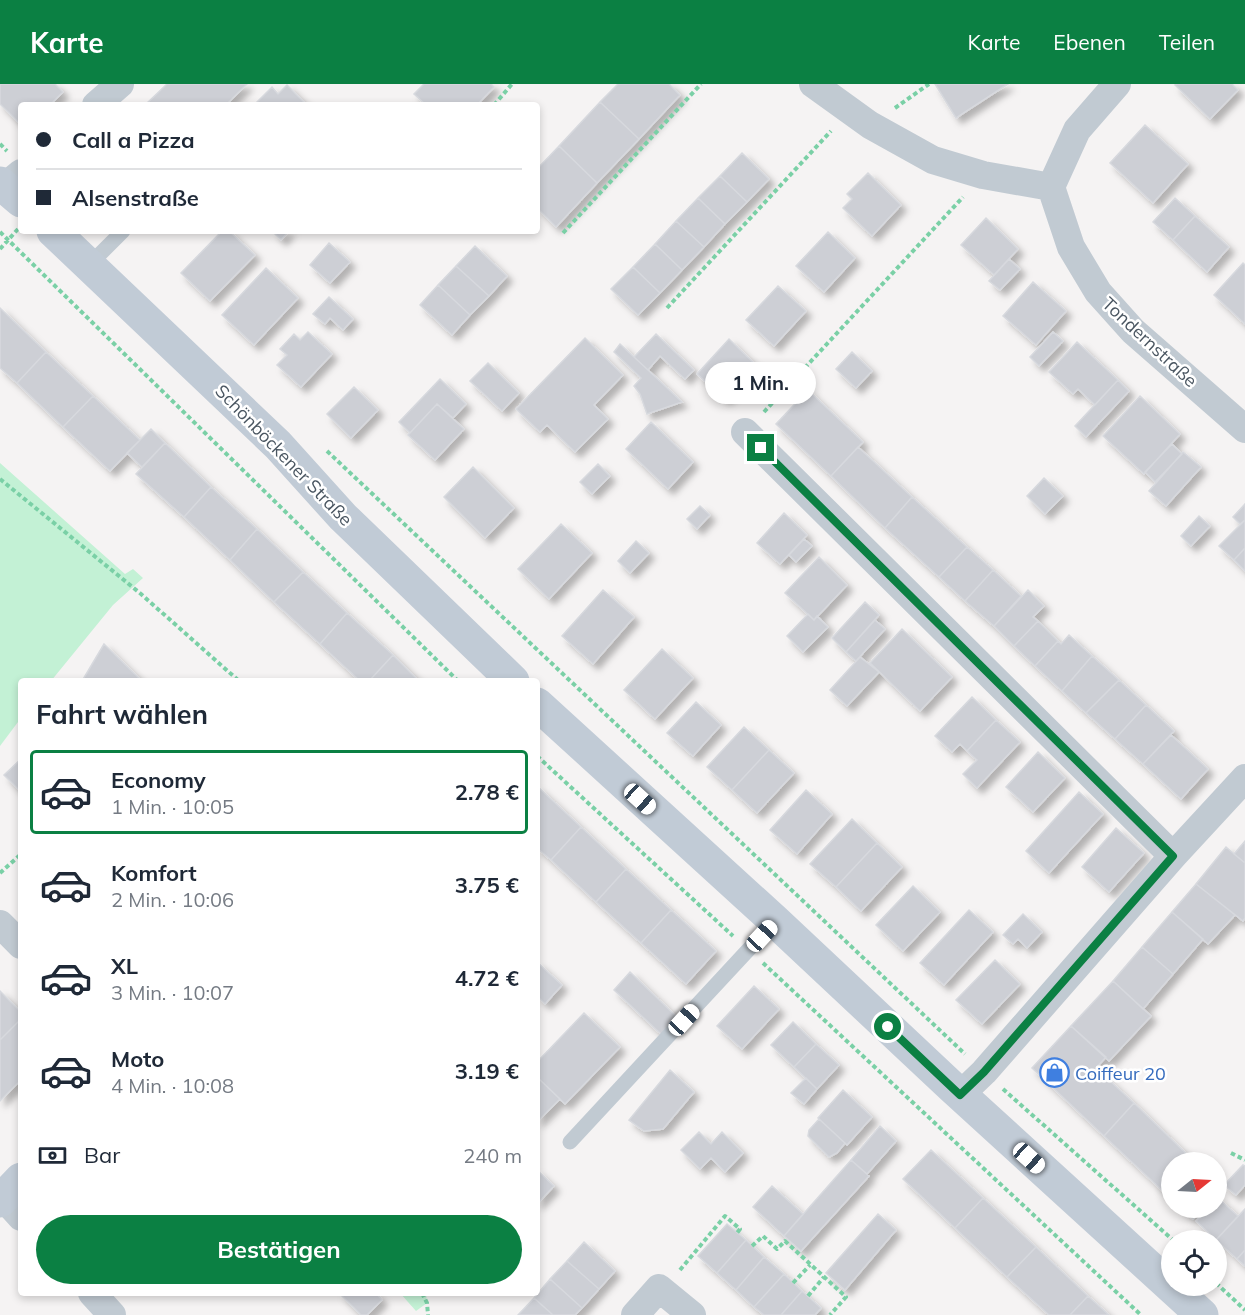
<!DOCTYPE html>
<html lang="de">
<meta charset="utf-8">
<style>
body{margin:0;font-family:Mulish,sans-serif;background:#f6f6f7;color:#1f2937;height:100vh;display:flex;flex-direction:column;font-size:22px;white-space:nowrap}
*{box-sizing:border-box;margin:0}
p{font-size:20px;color:#747a83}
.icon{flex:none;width:33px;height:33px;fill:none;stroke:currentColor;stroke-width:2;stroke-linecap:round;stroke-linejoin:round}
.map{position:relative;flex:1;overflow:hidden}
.sheet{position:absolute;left:18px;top:594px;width:522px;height:618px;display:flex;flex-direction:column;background:#fff;border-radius:6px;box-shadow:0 3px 9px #0003}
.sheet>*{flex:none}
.hud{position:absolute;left:18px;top:18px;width:522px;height:132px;border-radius:6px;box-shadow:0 3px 9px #0003;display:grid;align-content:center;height:132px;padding:0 18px;background:#fff}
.needle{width:39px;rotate:72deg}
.controls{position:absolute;left:1161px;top:1068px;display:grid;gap:12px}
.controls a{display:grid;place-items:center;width:66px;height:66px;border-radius:50%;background:#fff;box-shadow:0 3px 9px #0003;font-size:30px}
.end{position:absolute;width:27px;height:27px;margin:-14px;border:8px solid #0b8043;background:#fff;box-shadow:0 0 0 3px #fff}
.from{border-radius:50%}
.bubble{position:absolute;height:42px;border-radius:21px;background:#fff;box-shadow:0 3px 9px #0003;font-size:20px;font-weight:700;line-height:42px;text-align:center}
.car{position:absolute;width:18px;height:36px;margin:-18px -9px;border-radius:8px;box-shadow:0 0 4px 2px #0007;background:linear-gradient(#fff 24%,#345 0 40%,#fff 0 76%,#345 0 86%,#fff 0)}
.hud b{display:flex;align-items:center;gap:21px;height:57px;font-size:22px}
.hud b+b{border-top:2px solid #e0e1e3}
.hud i{width:15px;height:15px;background:#1f2937}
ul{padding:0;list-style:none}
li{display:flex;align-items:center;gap:18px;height:84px;margin:0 12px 9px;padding:0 6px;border:3px solid transparent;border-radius:6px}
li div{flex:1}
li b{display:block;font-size:22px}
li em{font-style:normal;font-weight:700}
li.active{border-color:#0b8043}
li>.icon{width:54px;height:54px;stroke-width:1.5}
h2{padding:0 18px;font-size:27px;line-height:72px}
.pay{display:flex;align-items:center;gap:15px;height:66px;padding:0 18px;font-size:22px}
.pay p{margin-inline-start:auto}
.cta{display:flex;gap:12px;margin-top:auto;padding:12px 18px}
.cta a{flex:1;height:69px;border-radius:36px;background:#0b8043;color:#fff;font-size:24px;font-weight:700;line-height:69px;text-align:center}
header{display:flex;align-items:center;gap:36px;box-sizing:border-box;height:84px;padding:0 30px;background:#0b8043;color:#fff}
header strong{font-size:28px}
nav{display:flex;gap:33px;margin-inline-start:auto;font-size:21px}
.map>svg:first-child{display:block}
</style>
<header>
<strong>Karte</strong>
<nav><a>Karte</a><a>Ebenen</a><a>Teilen</a></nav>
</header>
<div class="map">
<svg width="1245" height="1231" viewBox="0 0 1245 1231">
<defs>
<filter id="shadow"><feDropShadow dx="5.5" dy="5.5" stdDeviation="3" flood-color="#0004"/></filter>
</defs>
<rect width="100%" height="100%" fill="#f5f3f3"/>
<path fill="#c3f1d5" d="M0 379 125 490 133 485 143 494 113 521 51 597H21V634L0 662Z
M400 1209H426L427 1219 416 1227Z"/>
<path fill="#cdcfd5" stroke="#d7d9de" stroke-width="1.5" filter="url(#shadow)" d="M0 0H55L63 8 50 21H21V35L18 38 0 20Z
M167 0H247L226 21H145Z
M424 0H491L494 3 477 21H426L414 10Z
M618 0H669L680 11 639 55 600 18Z
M935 0H1008L956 34Z
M1177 0H1232L1238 6 1210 35 1175 1Z
M287 1 307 21H260L257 18 272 3 278 10Z
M600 18 639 55 597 99 559 62Z
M1145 41 1188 80 1153 119 1110 79Z
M559 62 597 99 556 143 537 124V85Z
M742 69 769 95 747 118 720 92Z
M868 89 901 121 872 152 843 124 852 115 847 110Z
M720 92 747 118 725 140 698 114Z
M698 114 725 140 704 163 676 137Z
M1175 114 1195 132 1173 156 1153 138Z
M1195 132 1229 163 1207 188 1173 156Z
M986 134 1018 165 994 191 961 161Z
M676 137 704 163 682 186 655 160Z
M222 147H229L255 171 210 217 181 189Z
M272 147H289L281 156Z
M828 148 855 174 824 208 796 182Z
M329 159 350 178 330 199 310 181Z
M655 160 682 186 660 209 633 183Z
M475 162 507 192 489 212 456 182Z
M1009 175 1020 185 1000 206 989 197Z
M1243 179 1245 181V240L1214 211Z
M456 182 489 212 470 231 438 201Z
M633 183 660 209 638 231 611 205Z
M266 184 298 214 254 261 222 231Z
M1033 198 1066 227 1036 261 1003 232Z
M438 201 470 231 452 251 420 221Z
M778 202 806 227 774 262 746 236Z
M329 213 353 235 343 246 330 234 325 240 313 230Z
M0 224 46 268 17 299 0 284Z
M308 248 332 270 301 303 277 281 287 271 280 265 294 250 300 256Z
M1053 248 1063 257 1039 282 1030 273Z
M656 250 694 286 685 295 660 272 648 286 634 273Z
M585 254 623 291 594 321 608 335 575 368 547 341 540 348 516 325Z
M729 255 756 281 725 315 697 290Z
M1077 258 1118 296 1095 321 1078 305 1073 310 1049 288Z
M620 260 648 286 682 318 647 330 640 310 634 302 641 294 614 268Z
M46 268 93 312 63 343 17 299Z
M852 268 872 287 856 304 836 285Z
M488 279 519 309 502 327 470 297Z
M440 295 466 320 453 334 437 320 410 349 399 338Z
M1118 296 1129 307 1086 353 1075 342Z
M354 303 378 326 351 354 327 330Z
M808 306 863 358 831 392 776 340Z
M93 312 140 356 110 387 63 343Z
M1140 312 1180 350 1144 390 1103 352Z
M437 320 464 345 435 376 408 351Z
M651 338 693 378 668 405 626 365Z
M151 345 165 359 142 383 127 369Z
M165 359 211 403 184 433 136 390Z
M1172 360 1182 370 1155 398 1145 388Z
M858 363 912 413 885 444 831 392Z
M1183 368 1201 383 1166 422 1149 407Z
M598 380 610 392 592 410 580 398Z
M473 383 514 424 485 454 444 413Z
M1044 394 1063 412 1045 430 1027 412Z
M211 403 257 445 230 476 184 433Z
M912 413 967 463 939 493 885 444Z
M1245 420V436L1240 440 1233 433Z
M700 422 710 431 697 445 687 435Z
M784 429 807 451 780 480 757 459Z
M1199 432 1210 442 1191 462 1181 452Z
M1245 436V464L1234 476 1219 462Z
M561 440 592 469 549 515 518 485Z
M257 445 303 488 274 518 230 476Z
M804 455 812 462 796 478 789 471Z
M636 457 649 469 630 489 618 477Z
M967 463 993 486 965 517 939 493Z
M1245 464V487L1234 476Z
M819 473 847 501 814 536 785 509Z
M993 486 1021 512 994 542 965 517Z
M303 488 347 529 320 560 274 518Z
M603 506 634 533 593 580 562 552Z
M1028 506 1044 522 1033 533 1038 537 1014 562 994 542Z
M865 518 879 531 846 568 832 554Z
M347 529 393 571 369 597H360L320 560Z
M808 530 814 536 817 532 828 543 803 568 787 552Z
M875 536 885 545 856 577 846 568Z
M1038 537 1058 557 1035 582 1014 562Z
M902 545 952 593 920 627 870 579Z
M1069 551 1092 572 1062 607 1035 582 1058 557 1061 560Z
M104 560 141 596V597H82Z
M662 565 693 594 655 635 624 606Z
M393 571 419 597H369Z
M1092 572 1119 596 1086 629 1062 607Z
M860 573 879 588 847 622 830 606Z
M1119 596 1146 621 1115 655 1086 629Z
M972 613 996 636 967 667 960 660 952 668 935 652Z
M696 618 721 641 693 672 667 649Z
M1146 621 1174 647 1143 680 1115 655Z
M996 636 1020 658 977 704 963 690 977 676 967 667Z
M744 643 769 666 732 706 707 683Z
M1171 651 1208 685 1181 715 1143 680Z
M769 666 794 689 757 729 732 706Z
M1038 668 1065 694 1033 728 1006 703Z
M21 675V708L4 691Z
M537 702 581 743 551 776 537 764Z
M806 706 832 730 797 770 770 746Z
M1079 708 1103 730 1049 789 1026 767Z
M852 735 877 759 836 803 810 780Z
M581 743 626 785 596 818 551 776Z
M1116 744 1144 769 1109 808 1082 783Z
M1245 757V779L1234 770Z
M877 759 902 783 861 827 836 803Z
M1226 763 1245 779V834L1243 837 1196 800Z
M626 785 671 826 641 859 596 818Z
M1196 800 1235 831 1208 860 1172 828Z
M913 802 940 828 903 867 876 841Z
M671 826 716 867 686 900 641 859Z
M969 826 993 848 944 901 920 879Z
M1172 828 1203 855 1173 890 1142 863Z
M1023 830 1042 848 1027 864 1018 855 1013 860 1003 851Z
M1142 863 1173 890 1143 925 1113 897Z
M995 876 1020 900 982 940 956 916Z
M537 878 562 901 545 920 537 912Z
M630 888 678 934 662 951 614 906Z
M1113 897 1151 932 1109 977 1071 942Z
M754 902 779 925 742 965 717 942Z
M0 907 21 928V935L0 956Z
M584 929 620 963 565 1020 537 993V978Z
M21 935V996L0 1017V956Z
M793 938 816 960 794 983 771 961Z
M1071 942 1106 973 1096 984 1134 1019 1104 1052 1032 984Z
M816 960 839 981 817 1005 794 983Z
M670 986 694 1008 663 1045 644 1047 629 1036Z
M537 993 560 1015 537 1038Z
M806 994 817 1005 804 1020 791 1009Z
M843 1006 872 1033 847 1061 818 1034Z
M1134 1019 1195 1078H1172V1104L1166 1110 1104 1052Z
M819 1035 845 1059 837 1069 829 1073 808 1052 809 1046Z
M880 1042 896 1057 867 1090 851 1076Z
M699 1048 711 1060 722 1048 743 1069 725 1088 711 1074 700 1085 681 1066Z
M931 1066 983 1114 955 1144 903 1095Z
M851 1076 869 1092 801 1167 784 1152Z
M1243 1081 1245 1082V1101L1236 1111 1224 1101Z
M537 1086 554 1102 537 1120Z
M772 1102 803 1130 784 1152 753 1123Z
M983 1114 1036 1163 1007 1193 955 1144Z
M1218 1114 1238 1132 1216 1156 1196 1137 1209 1124H1216Z
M1180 1124H1203L1193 1135Z
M1245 1125V1166L1237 1175 1216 1156Z
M878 1130 896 1146 845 1206 826 1189Z
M727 1140 746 1156 717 1189 698 1172Z
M746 1156 764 1173 736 1206 717 1189Z
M584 1158 615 1187 599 1205 567 1177Z
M1036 1163 1088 1212 1070 1231H1049L1007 1193Z
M1245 1166V1182L1237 1175Z
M764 1173 784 1190 754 1223 736 1206Z
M567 1177 599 1205 582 1224 550 1195Z
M784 1190 802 1207 781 1231H764L754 1223Z
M550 1195 582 1224 575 1231H553L534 1214Z
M802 1207 821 1224 815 1231H781Z
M339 1209H376L382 1216 367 1231H361Z
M1088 1212 1109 1231H1070Z
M534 1214 553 1231H518Z"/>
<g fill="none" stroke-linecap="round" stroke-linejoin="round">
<path stroke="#7ad0a6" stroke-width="4" stroke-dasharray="4.5 3" stroke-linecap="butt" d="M494 21 512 0
M895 24 929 0
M0 60 7 67
M0 148 458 597
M563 149 701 0
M0 165 18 145
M667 224 831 47
M764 328 963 113
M327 367 965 970
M0 395 141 510 239 597
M537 672 733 852
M0 789 21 770
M763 879 1141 1231
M1003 1005 1173 1156
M1231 1069 1245 1076
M752 1162 763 1152 777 1165 785 1157 846 1213 830 1231
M680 1186 725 1132 740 1145 737 1149
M793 1199 810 1181
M1216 1199 1245 1226
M422 1209 427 1219 428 1231
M808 1212 824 1193"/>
<path stroke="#c1cad2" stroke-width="15" d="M89 181 123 147
M570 1058 775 837"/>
<path stroke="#c1cad2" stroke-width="28" d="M813 0 870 41 933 76 983 91 1051 103
M96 21 120 0
M4 103 21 89
M1051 103 1071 163 1098 208 1133 247 1245 345
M1051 103 1077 46 1117 0
M745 348 1173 772
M0 840 21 861
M960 1011 984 988 1173 772 1245 694
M3 1113 21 1133
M92 1209 112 1231
M635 1231 659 1204 692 1231"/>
<path stroke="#c1cbd6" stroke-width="33" d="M0 99 21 117
M53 147 278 361 343 433 513 597
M537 620 775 837 952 1003 1202 1231
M0 1117 21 1095"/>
</g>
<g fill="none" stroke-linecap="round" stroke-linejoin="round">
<path stroke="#0b8043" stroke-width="8" d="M761 364 1173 772 984 988 960 1011 888 943"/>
</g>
<defs>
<symbol id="shop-ring" viewBox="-11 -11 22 22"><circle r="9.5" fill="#fff" stroke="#3f7fe0" stroke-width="1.5"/><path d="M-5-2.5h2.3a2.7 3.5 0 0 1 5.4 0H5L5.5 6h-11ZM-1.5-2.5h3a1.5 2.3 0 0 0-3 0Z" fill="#3f7fe0"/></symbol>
</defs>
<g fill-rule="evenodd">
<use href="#shop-ring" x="1038" y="972" width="33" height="33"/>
</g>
<g text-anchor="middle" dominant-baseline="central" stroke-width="5" stroke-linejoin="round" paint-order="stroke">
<g font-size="18" fill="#4a5661" stroke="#fff">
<text transform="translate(1150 258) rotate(43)">Tondernstraße</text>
<text transform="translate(284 371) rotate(46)">Schönböckener Straße</text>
</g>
<g font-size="18" fill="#366cbe" stroke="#fff" text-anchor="start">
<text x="1075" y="989">Coiffeur 20</text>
</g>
</g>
</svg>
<div class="controls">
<a><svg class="needle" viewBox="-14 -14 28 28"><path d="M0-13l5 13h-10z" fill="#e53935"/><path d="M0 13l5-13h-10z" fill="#747a83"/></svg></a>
<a><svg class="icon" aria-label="locate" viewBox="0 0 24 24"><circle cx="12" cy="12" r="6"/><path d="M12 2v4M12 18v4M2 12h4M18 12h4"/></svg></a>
</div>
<i class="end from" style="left:888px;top:943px"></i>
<i class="end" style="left:761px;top:364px"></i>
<div class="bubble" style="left:705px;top:278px;width:111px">1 Min.</div>
<i class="car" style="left:640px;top:715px;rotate:132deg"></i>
<i class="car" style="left:762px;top:852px;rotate:43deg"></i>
<i class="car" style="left:684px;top:936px;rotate:43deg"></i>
<i class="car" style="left:1029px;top:1074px;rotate:132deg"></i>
<div class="hud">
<b><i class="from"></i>Call a Pizza</b>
<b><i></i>Alsenstraße</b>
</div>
<section class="sheet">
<h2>Fahrt wählen</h2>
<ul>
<li class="active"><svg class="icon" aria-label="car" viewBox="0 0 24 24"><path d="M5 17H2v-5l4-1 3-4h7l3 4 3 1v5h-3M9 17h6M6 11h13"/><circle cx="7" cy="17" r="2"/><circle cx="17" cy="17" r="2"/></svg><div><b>Economy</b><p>1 Min. · 10:05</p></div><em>2.78 €</em></li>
<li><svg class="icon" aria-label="car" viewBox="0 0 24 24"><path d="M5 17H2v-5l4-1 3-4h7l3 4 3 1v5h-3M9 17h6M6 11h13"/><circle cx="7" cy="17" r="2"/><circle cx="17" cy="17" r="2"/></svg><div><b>Komfort</b><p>2 Min. · 10:06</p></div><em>3.75 €</em></li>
<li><svg class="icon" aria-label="car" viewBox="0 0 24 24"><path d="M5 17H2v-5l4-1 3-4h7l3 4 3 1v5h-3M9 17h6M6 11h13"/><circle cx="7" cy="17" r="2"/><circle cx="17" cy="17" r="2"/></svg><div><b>XL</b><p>3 Min. · 10:07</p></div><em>4.72 €</em></li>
<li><svg class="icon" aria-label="car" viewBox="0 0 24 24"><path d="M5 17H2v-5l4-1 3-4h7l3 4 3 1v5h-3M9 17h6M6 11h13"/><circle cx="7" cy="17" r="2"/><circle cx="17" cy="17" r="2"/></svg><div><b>Moto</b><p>4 Min. · 10:08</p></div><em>3.19 €</em></li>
</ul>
<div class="pay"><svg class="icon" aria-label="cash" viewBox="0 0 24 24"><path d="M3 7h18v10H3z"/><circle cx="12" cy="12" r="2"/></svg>Bar<p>240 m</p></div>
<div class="cta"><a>Bestätigen</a></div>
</section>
</div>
